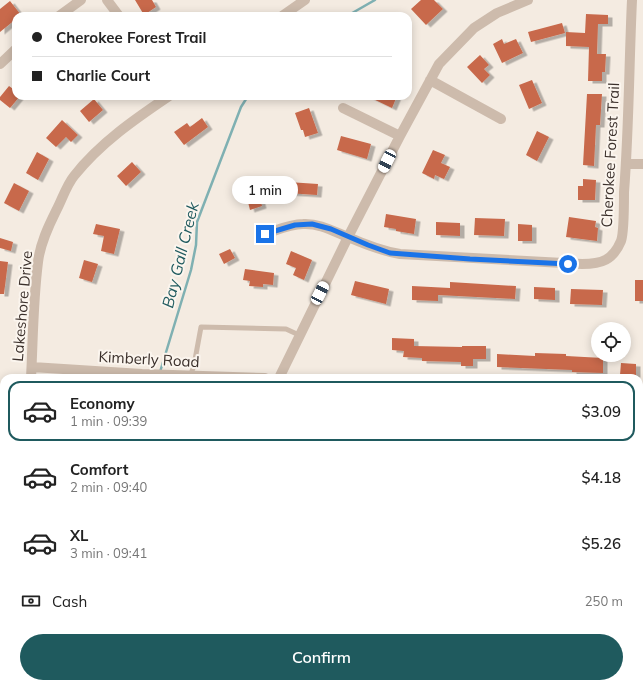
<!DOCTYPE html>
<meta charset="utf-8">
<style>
body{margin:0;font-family:Mulish,sans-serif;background:#f6f6f6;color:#222;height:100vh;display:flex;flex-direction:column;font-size:15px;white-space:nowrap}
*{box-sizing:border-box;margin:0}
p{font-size:13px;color:#767676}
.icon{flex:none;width:22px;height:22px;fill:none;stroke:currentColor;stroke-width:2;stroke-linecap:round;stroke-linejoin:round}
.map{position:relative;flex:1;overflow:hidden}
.drawer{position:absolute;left:0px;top:374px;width:643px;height:314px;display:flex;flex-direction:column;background:#fff;border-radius:12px 12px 0 0;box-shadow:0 2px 10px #0003}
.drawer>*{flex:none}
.hud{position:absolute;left:12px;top:12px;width:400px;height:88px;border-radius:12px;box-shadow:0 2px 10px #0003;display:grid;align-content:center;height:88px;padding:0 20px;background:#fff}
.fabs{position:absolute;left:591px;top:322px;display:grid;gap:8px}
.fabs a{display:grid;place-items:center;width:40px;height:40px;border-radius:50%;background:#fff;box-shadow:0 2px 10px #0003;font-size:20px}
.end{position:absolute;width:18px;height:18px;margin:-9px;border:5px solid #1a73e8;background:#fff;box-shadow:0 0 0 2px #fff}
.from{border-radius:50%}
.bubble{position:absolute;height:28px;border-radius:14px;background:#fff;box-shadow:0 2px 10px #0003;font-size:13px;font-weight:600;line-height:28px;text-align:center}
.car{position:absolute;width:12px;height:24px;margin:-12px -6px;border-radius:5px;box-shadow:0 0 3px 1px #0007;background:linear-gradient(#fff 24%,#345 0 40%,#fff 0 76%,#345 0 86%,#fff 0)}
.hud b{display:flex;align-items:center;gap:14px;height:38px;font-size:15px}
.hud b+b{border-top:1px solid #e0e0e0}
.hud i{width:10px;height:10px;background:#222}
ul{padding:7px 0 0;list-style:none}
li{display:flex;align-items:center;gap:12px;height:60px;margin:0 8px 6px;padding:0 12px;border:2px solid transparent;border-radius:12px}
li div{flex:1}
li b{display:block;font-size:15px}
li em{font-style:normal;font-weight:600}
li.current{border-color:#1f5a5e}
li>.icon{width:36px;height:36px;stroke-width:1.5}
.pay{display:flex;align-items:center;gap:10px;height:44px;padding:0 20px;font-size:15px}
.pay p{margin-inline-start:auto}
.button{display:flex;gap:8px;margin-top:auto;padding:8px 20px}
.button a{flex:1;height:46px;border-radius:24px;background:#1f5a5e;color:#fff;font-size:16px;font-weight:600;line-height:46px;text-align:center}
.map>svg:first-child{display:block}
</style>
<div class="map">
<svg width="643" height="688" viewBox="0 0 643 688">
<defs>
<filter id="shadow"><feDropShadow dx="4.5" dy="2.5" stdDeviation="0" flood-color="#0004"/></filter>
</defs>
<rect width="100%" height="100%" fill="#f4ebe1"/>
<path fill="#b8c4a0" d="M4 589V684H185L181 688H0V594Z"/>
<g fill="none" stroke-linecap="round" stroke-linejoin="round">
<path stroke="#7fb0b2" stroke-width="2.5" d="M347 16 375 0
M160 372 191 270 196 245 197 222 241 107 248 96
M69 688 70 684"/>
</g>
<path fill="#c8694b" filter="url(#shadow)" d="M135 0H152L156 7 144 15Z
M421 0H434L443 9 426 25 411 9Z
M10 1 21 15 16 16V19L0 32V9Z
M586 14 608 15V24H598L597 54H606L605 72H602V81H588L589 47 566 46V32L585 33Z
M562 23 565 33 531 42 528 32Z
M502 39 504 44 516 39 523 53 502 63 493 44Z
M480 55 489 65 484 69 490 75 482 83 467 67Z
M532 80 542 103 529 109 519 85Z
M9 86 16 91V96H20L10 108 0 100V97Z
M587 94H602L600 125H596L594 166 583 165Z
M367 96H397L392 108Z
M94 99 103 110 89 122 80 111Z
M309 108 318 133 305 137 303 130H301L295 113Z
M202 118 208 127 184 145 174 132 187 123 190 127Z
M62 120 78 135 71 142 66 137 56 147 46 138Z
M537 131 549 137 537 161 526 155Z
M341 136 371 144 367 159 337 150Z
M433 150 445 155 441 163 450 167 444 179 435 175 434 179 422 173Z
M37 152 49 159 38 180 26 173Z
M132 162 141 172 126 186 117 176Z
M583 179 596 180 595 200H578V186H583Z
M288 182 318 184 317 195 287 193Z
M14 183 29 191 19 211 4 203Z
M258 190 262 206 250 210 246 194Z
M386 214 416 219 414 234 396 231V229L384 227Z
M569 217 596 221 595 227 598 228 597 241 566 237Z
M475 218 505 219 504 236 474 235Z
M436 222 460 223V236L436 235Z
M96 224 120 229 114 254 101 251 104 236 93 234Z
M518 224 532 225V241H518Z
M0 238 13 242 11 251 0 248Z
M230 249 235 258 224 264 219 254Z
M291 251 312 260 304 280 293 275 296 268 286 264Z
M84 260 98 264 92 282 79 278Z
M0 261 8 262 4 294H0Z
M245 269 274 273 273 285 263 284V287L249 286 250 281 243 280Z
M635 280H643V301H635Z
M355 281 389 289 386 304 351 295Z
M450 282 516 286 515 299 438 295V301L412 300V286L450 288Z
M534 287 555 288V300L534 299Z
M571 289 603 290 602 305 570 304Z
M392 338 414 339V346L462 347V346H486V359H473V366H461V362L422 361V358L403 357 404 351 392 350Z
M535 353 566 354V356L603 358V373L572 372V370L497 367V354L535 356Z
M621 363 636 364V375H620Z"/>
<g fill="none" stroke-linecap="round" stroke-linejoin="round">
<path stroke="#b9a596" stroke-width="1.5" stroke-dasharray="2 2" stroke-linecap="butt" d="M55 684 67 688
M82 688 83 684"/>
<path stroke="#cdbbac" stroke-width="5" d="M190 377 194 365 201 327 286 329 299 335
M0 648 4 650"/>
<path stroke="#cdbbac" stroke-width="10" d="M107 0 119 16
M59 16 81 0
M282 16 305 0
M0 64 16 49
M430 80 501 119
M343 108 400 136
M626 164H643
M265 234C277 230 290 224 303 224 319 223 333 231 348 237 364 244 382 251 400 254L582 264C602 264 613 260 621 241 624 233 624 203 624 192 629 128 629 64 632 0
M32 367 142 374 265 378
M31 378C33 340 33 301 38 262 40 244 48 227 56 211 62 200 66 186 74 176 100 143 135 119 169 96
M279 378 348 237 400 136 439 64 474 28 497 13 528 0
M639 395H643
M0 540 4 538
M272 688 279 684
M618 688V684"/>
</g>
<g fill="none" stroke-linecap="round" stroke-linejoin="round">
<path stroke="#1a73e8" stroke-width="5" d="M265 234 295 225 312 224 331 229 368 245 390 253 470 259 568 264"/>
</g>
<g text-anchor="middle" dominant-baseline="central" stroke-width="4" stroke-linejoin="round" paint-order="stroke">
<g font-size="15" fill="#3b302b" stroke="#fbf5ee">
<text transform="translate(610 155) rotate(-87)">Cherokee Forest Trail</text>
<text transform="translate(22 306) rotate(-85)">Lakeshore Drive</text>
<text transform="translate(149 359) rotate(3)">Kimberly Road</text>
</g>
<g font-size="16" font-style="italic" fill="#1f5a5e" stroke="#fbf5ee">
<text transform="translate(180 255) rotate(-76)">Bay Gall Creek</text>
</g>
</g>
</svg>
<div class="fabs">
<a><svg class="icon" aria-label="locate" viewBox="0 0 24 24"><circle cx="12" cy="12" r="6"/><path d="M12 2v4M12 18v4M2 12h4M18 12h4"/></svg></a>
</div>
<i class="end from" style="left:568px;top:264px"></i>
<i class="end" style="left:265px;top:234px"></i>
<div class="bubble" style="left:232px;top:176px;width:66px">1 min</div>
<i class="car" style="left:387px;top:161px;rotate:207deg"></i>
<i class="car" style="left:320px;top:293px;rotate:27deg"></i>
<div class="hud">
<b><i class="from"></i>Cherokee Forest Trail</b>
<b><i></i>Charlie Court</b>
</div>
<section class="drawer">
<ul>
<li class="current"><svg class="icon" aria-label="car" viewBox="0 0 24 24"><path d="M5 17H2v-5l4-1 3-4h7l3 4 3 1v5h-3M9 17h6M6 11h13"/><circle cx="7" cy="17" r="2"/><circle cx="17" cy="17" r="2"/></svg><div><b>Economy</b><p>1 min · 09:39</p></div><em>$3.09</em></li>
<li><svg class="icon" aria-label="car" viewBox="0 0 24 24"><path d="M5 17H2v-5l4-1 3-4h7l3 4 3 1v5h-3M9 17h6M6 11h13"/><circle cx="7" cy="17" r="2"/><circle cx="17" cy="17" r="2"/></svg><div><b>Comfort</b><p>2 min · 09:40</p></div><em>$4.18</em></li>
<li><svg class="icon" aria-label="car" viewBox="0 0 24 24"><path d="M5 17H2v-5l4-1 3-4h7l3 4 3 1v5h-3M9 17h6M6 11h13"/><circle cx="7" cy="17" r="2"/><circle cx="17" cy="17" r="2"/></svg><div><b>XL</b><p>3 min · 09:41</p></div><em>$5.26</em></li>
</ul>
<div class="pay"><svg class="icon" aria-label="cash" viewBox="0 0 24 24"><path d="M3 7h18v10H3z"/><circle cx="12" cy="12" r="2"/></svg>Cash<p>250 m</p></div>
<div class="button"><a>Confirm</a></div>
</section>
</div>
